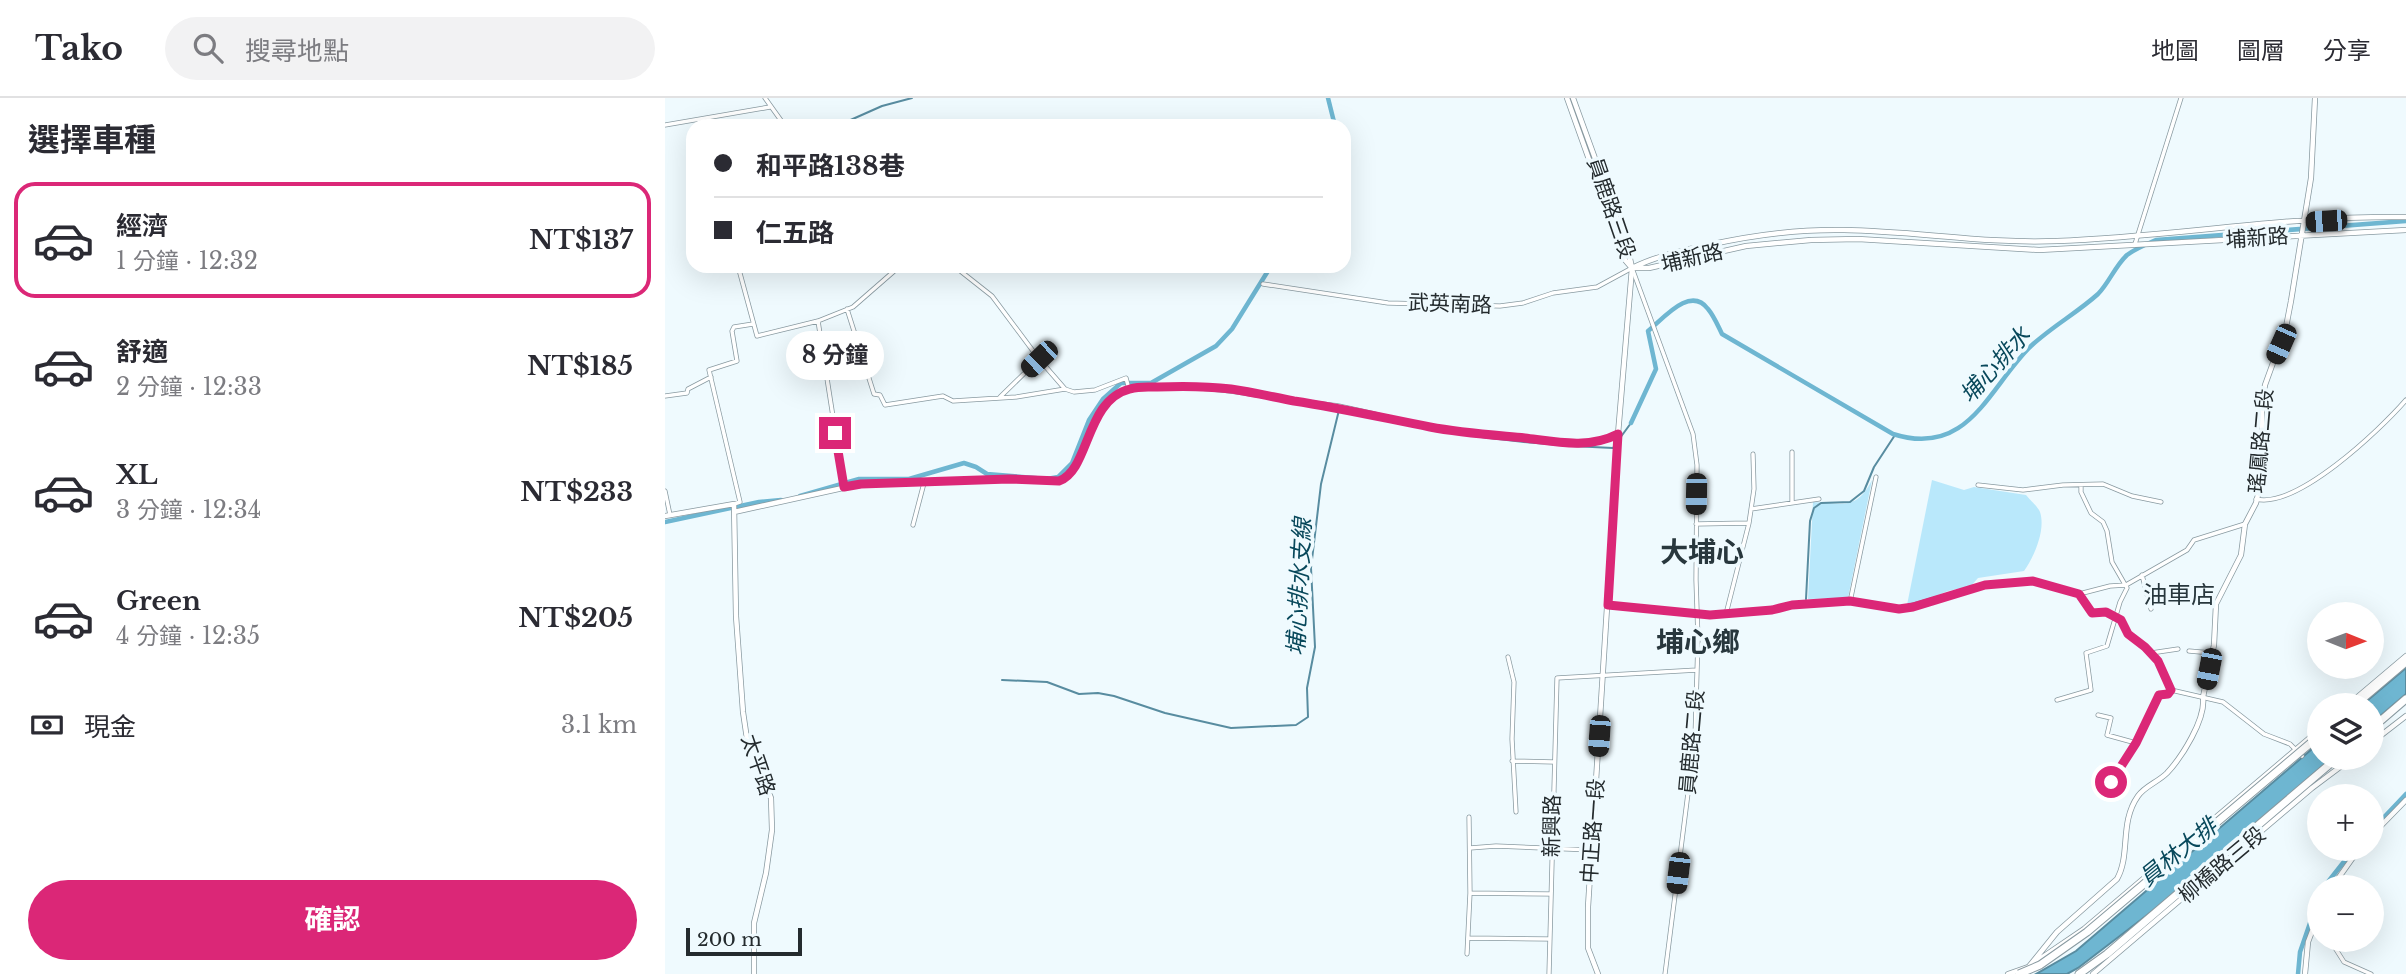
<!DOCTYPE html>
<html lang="zh-TW">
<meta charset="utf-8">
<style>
body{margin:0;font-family:"Libre Baskerville","Noto Sans TC",serif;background:#f2f2f3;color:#2b2b33;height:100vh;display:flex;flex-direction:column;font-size:26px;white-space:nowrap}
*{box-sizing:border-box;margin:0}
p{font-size:23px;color:#7c7c81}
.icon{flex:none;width:38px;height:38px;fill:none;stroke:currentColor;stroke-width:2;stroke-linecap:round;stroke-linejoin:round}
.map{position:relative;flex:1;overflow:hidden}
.sheet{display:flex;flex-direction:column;background:#fff;width:665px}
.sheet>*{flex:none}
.top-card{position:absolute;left:21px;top:21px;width:665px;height:154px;border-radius:21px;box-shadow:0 7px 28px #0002;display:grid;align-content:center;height:154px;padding:0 28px;background:#fff}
.needle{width:46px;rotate:91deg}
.buttons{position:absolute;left:1642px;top:504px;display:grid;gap:14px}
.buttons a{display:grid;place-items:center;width:77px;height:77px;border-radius:50%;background:#fff;box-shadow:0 7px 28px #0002;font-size:35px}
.scale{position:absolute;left:21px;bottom:18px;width:116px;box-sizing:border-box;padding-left:7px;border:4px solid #242b2e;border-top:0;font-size:19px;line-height:24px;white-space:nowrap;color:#242b2e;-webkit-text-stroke:5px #effafe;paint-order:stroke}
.end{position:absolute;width:32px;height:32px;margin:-16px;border:9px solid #db2777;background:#fff;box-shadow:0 0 0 4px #fff}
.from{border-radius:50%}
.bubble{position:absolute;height:49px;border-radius:24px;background:#fff;box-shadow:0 7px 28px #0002;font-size:23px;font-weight:700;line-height:49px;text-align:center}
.car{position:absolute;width:21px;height:42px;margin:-21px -10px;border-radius:9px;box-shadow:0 0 5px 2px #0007;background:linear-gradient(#222 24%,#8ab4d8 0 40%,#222 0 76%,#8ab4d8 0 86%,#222 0)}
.top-card b{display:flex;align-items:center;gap:24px;height:66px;font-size:26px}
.top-card b+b{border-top:2px solid #e1e1e2}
.top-card i{width:18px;height:18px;background:#2b2b33}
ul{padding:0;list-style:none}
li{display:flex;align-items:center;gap:21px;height:116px;margin:0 14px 10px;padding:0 14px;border:4px solid transparent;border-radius:21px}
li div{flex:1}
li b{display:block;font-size:26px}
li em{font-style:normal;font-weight:700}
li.selected{border-color:#db2777}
li>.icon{width:63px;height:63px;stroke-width:1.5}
h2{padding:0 28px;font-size:32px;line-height:84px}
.pay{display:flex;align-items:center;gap:18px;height:77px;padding:0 28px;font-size:26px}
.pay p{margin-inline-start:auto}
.action{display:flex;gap:14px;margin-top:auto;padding:14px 28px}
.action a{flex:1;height:80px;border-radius:42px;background:#db2777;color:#fff;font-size:28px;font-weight:700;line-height:80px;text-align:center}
header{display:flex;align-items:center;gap:42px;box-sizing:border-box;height:98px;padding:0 35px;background:#fff;border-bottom:2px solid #e1e1e2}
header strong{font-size:33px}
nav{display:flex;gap:38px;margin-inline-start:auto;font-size:24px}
.search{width:490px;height:63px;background:#f2f2f3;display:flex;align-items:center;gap:18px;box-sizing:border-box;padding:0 24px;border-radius:38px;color:#7c7c81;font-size:26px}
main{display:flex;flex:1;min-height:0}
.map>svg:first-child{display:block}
</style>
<header>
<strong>Tako</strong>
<div class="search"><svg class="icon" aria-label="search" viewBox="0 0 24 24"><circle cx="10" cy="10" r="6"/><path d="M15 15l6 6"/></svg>搜尋地點</div>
<nav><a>地圖</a><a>圖層</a><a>分享</a></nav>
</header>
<main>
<section class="sheet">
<h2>選擇車種</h2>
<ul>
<li class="selected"><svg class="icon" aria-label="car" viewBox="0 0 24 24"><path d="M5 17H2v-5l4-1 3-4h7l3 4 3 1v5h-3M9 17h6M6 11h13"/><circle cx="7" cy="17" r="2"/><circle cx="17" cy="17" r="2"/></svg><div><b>經濟</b><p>1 分鐘 · 12:32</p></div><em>NT$137</em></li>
<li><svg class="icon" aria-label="car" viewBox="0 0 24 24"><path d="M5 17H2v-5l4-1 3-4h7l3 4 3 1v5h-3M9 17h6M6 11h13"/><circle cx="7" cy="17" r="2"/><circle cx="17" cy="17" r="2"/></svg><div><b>舒適</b><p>2 分鐘 · 12:33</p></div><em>NT$185</em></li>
<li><svg class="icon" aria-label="car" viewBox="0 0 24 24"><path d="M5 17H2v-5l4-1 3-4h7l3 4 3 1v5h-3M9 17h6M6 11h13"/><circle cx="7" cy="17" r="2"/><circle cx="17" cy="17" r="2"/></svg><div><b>XL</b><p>3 分鐘 · 12:34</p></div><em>NT$233</em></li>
<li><svg class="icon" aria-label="car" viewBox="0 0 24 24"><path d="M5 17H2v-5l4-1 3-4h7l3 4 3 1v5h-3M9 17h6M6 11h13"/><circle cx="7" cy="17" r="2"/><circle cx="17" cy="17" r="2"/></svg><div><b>Green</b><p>4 分鐘 · 12:35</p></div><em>NT$205</em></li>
</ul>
<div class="pay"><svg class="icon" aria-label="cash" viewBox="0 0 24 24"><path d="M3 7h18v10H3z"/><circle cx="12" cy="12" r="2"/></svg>現金<p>3.1 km</p></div>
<div class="action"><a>確認</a></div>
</section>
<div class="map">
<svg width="1741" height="876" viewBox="0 0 1741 876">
<rect width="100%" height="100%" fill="#effafe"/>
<path fill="#b9e8fb" d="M1207 382 1183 500 1143 501 1148 404C1178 405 1191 413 1207 382Z
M1267 382 1299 392 1309 389 1361 397C1365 402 1373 409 1375 414 1381 432 1369 459 1359 473L1313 480 1306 488 1283 493 1251 506 1242 507Z"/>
<path fill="#6eb6d1" stroke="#588ca0" stroke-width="2" d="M1741 570V596L1706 626V607H1697Z
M1654 645V660H1667L1507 798 1413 870 1402 876H1371L1411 853Z"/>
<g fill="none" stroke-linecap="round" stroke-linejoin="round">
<path stroke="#588ca0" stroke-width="2" d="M172 28 217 8 247 0
M955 340 966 325
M1141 501 1145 423 1149 410 1156 405 1185 404 1199 393 1209 369 1230 337
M337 582 382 584 414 596 433 595 449 598 500 615 566 630 631 627 643 619 642 590 650 549 646 470 656 386 674 312C764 334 855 347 948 350L950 347"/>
<path stroke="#6eb6d1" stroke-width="4.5" d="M663 0 670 28
M679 62V68
M966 325 991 271 983 233C998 221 1025 187 1043 211 1049 218 1053 228 1057 236L1228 336C1303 360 1323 291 1365 249 1386 229 1412 215 1433 196 1444 185 1450 168 1462 157 1470 151 1482 146 1491 142L1741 123
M135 398 194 381H244L299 365 311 369 322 376 382 381 393 379 407 365 424 322 438 301 456 285H486L551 248 567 231 606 168
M0 424 94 404 116 402
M1706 733 1741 696
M1659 789 1689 751
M1633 876 1635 854 1654 799"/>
<defs>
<path id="street" d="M100 0 120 28
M0 27 105 9
M1470 146 1516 0
M73 168 92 238 153 223 188 209 235 168
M289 168 327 198 374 261 400 291 409 294 430 292 461 280 464 291
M598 186 723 205 835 208 858 205 888 195 932 189 967 170 1028 336 1032 367 1031 482 1033 541 1030 640 1000 876
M182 211 209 296 215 297 220 307 278 298 288 303 351 299 400 291
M153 223 179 389
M0 298 22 295 23 291 46 279
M335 299 374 261
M1127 354V405
M1313 387 1358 392 1398 387 1438 386 1467 398 1496 404
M0 393 5 417
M1591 401C1632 411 1715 332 1741 302
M69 406 75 404 44 272 72 263 67 233 69 229 88 226
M1086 411 1154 401
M1031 426 1084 425
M248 427 259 385
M1477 477 1486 511
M1415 496 1427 515 1441 514 1456 522 1463 536 1480 549 1493 563 1506 592 1558 604 1599 636 1625 646 1637 658
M1185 504 1211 379
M943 507 1045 517 1107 512 1127 507 1185 504 1234 511 1320 487 1368 483 1414 496 1445 488 1461 487 1522 452 1529 442 1580 426
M1061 516 1084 425 1089 391 1088 356
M1524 553 1547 555
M1486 555 1513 551
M843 559 849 584 847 641 851 714
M1392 602 1426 592 1421 555 1442 548 1455 504 1462 490 1447 464 1442 433 1438 424 1426 415 1416 394V387
M1433 617 1446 620 1442 637 1471 645
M847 663 889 664
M1446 684 1471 645 1494 597 1503 596 1506 592
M805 750 831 748 927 752
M805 795 886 796
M804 840 884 841
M1665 842 1679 864 1706 876
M802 856 805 795 804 719
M884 876 892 580 1032 572"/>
<path id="secondary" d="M902 0 960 162 966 169
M908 0 963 151 967 170 953 336 923 809V850L933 876
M967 170C991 158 1016 153 1043 147 1088 137 1133 131 1179 132 1250 133 1321 146 1392 143 1508 139 1625 117 1741 119
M968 170H984L1081 148 1146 142 1193 141 1374 152 1741 132
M69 414 196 386 344 381 393 383C425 372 420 302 465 291 474 289 483 289 492 289 537 287 579 294 624 302 639 305 655 306 671 308 702 314 733 323 765 329 796 335 828 337 860 340 891 343 924 351 953 336
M0 418 69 406 71 518 78 614 82 641 106 700 107 732 101 775 89 825V876
M1683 607 1741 558
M1706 645 1741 618
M1706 738 1741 702
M1667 789 1694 751
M1362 871 1392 834 1452 781C1466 756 1454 725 1473 698 1480 688 1493 684 1502 675 1517 659 1541 621 1538 599L1549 547 1551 506 1576 457 1580 426 1591 405 1597 380V306L1600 287 1621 229 1626 203 1646 80 1650 0
M1343 876 1363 869 1419 831 1654 632
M1428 876 1647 690 1687 660
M1640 876 1643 844 1654 815"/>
<path id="highway" d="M1690 607 1741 564
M1706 631 1741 601
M1414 876 1442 856 1672 660"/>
</defs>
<use href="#street" stroke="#899aa1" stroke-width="5"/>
<use href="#secondary" stroke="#899aa1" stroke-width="6"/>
<use href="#highway" stroke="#899aa1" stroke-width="9"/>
<use href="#street" stroke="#fff" stroke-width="3.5"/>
<use href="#secondary" stroke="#fff" stroke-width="4.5"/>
<use href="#highway" stroke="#fff" stroke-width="7"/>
<defs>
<path id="highway-bridge" d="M1354 876 1375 867 1422 834 1654 638"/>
</defs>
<use href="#highway-bridge" stroke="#899aa1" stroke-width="9" stroke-linecap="butt"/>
<use href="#highway-bridge" stroke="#fff" stroke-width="7"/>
</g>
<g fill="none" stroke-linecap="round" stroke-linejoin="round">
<path stroke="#db2777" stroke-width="9" d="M170 335 179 389 196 386 344 381 394 383C425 372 420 302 465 291 474 288 483 289 492 289 517 288 541 288 566 291 587 294 608 299 629 303 675 310 719 320 765 329 796 335 828 337 860 340 892 344 924 351 953 336L943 507 1045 517 1107 512 1127 507 1185 503 1234 511 1248 509 1320 487 1368 483 1414 496 1427 515 1441 514 1456 522 1463 536 1480 549 1493 563 1506 592 1503 596 1494 597 1471 645 1446 684"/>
</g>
<g text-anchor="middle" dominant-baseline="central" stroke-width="7" stroke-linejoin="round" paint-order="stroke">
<g font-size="21" fill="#242b2e" stroke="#effafe">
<text transform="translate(946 110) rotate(71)">員鹿路三段</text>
<text transform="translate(1592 140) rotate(-4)">埔新路</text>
<text transform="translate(1027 160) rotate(-13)">埔新路</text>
<text transform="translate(785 206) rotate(2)">武英南路</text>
<text transform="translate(1596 343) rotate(-85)">瑤鳳路二段</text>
<text transform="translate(1027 644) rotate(-85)">員鹿路二段</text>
<text transform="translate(93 667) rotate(71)">太平路</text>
<text transform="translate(887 728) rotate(-89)">新興路</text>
<text transform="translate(928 733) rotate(-86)">中正路一段</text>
<text transform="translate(1557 767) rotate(-40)">柳橋路三段</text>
</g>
<g font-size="23" font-style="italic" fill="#08485b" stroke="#effafe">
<text transform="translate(1330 267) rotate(-48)">埔心排水</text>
<text transform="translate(634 489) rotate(-87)">埔心排水支線</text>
<text transform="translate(1513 754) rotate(-39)">員林大排</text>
</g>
<g font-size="24" fill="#28373d" stroke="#effafe">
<text x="1514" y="496">油車店</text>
</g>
<g font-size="28" font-weight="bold" fill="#28373d" stroke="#effafe">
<text x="1037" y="454">大埔心</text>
<text x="1033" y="544">埔心鄉</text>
</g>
</g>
</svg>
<div class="buttons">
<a><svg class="needle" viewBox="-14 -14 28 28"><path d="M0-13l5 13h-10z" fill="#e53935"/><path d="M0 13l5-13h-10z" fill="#7c7c81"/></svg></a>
<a><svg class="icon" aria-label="layers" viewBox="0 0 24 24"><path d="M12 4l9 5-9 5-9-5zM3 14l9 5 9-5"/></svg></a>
<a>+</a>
<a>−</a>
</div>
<div class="scale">200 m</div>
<i class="end from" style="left:1446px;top:684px"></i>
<i class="end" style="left:170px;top:335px"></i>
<div class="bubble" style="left:121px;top:233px;width:98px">8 分鐘</div>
<i class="car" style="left:1661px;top:123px;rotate:266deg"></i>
<i class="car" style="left:1616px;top:246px;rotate:204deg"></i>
<i class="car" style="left:374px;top:261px;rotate:226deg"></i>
<i class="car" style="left:1031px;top:396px;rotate:181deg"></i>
<i class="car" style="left:1544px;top:571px;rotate:191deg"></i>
<i class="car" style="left:934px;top:638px;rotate:184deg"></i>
<i class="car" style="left:1013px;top:775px;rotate:187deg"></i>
<div class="top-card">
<b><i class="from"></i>和平路138巷</b>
<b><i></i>仁五路</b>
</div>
</div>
</main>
